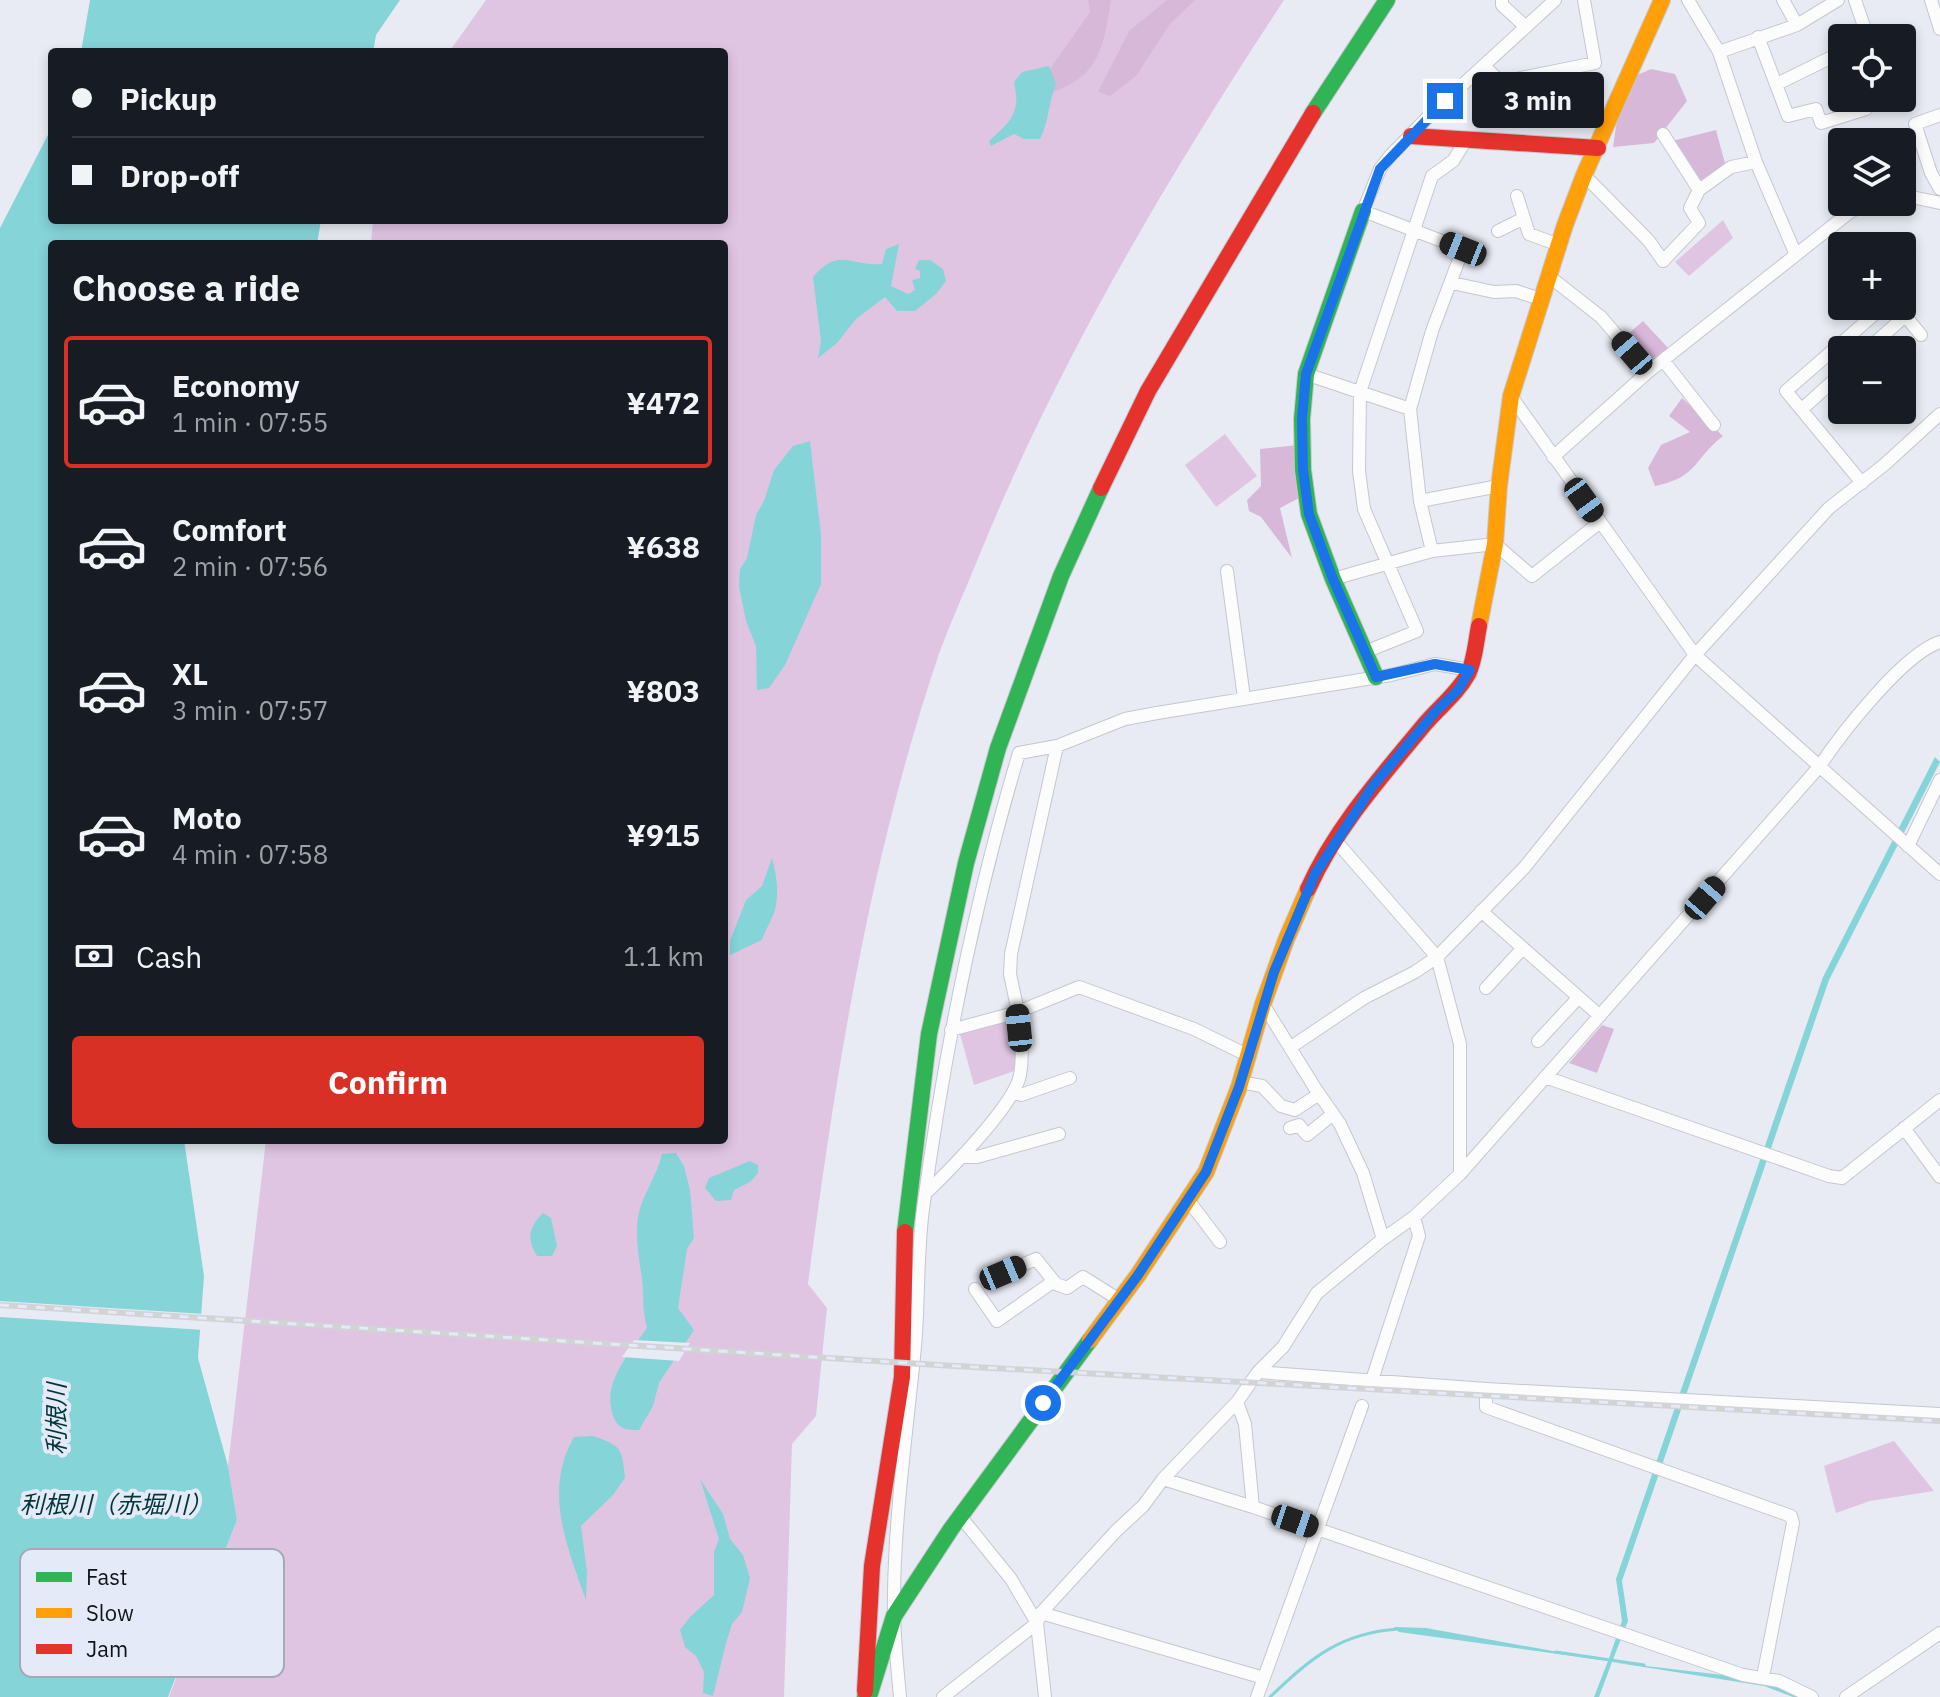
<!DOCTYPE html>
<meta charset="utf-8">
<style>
body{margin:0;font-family:"IBM Plex Sans","Noto Sans JP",sans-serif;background:#20242c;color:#f1f3f6;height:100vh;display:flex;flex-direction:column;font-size:30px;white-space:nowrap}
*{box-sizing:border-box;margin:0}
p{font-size:26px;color:#9ea1a6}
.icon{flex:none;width:44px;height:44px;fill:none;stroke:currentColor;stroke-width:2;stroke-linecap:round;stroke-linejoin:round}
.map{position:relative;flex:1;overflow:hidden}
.sheet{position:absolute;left:48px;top:240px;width:680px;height:904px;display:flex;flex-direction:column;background:#171b24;border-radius:8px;box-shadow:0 4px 12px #0003}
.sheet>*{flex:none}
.top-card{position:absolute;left:48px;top:48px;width:680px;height:176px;border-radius:8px;box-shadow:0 4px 12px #0003;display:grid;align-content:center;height:176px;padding:0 24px;background:#171b24}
.controls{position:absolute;left:1828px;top:24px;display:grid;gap:16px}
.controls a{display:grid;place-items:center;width:88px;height:88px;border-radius:8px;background:#171b24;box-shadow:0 4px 12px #0003;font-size:40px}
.end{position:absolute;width:36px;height:36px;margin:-18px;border:10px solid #1a73e8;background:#fff;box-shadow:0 0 0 4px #fff}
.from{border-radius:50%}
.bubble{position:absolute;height:56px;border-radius:8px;background:#171b24;box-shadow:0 4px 12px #0003;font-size:26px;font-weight:700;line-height:56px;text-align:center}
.car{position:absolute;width:24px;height:48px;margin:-24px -12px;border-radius:10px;box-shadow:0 0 6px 2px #0007;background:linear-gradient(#222 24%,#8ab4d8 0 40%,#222 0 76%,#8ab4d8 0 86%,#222 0)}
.top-card b{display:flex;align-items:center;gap:28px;height:76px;font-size:30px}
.top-card b+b{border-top:2px solid #363941}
.top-card i{width:20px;height:20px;background:#f1f3f6}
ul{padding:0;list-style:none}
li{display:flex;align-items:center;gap:24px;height:132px;margin:0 16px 12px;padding:0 8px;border:4px solid transparent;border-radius:8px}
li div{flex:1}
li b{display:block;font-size:30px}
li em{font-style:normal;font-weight:700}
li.active{border-color:#d93025}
li>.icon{width:72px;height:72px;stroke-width:1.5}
h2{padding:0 24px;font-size:36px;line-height:96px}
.pay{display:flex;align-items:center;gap:20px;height:88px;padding:0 24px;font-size:30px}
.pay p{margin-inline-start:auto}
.action{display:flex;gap:16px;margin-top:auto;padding:16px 24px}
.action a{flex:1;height:92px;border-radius:8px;background:#d93025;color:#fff;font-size:32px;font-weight:700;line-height:92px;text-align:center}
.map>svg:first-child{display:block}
</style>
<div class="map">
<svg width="1940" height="1697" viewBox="0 0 1940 1697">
<rect width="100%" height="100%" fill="#e8ebf3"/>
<path fill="#e0c5e2" d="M486 0H1284C1167 178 1057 363 977 561 965 591 951 621 940 651 870 856 836 1070 808 1284L827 1308 816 1416 792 1444 784 1697H169L237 1520 228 1466 266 1140H724V244H371L373 220H724V52H449Z
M1723 220 1733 238 1689 276 1675 262Z
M1225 434 1257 476 1216 507 1185 465Z
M1012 1019 1017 1050V1070L974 1085 960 1034Z
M1894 1441 1934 1491 1870 1501 1836 1513 1824 1466Z"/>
<path fill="#d8b8d9" d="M1088 0H1111C1104 45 1100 76 1053 92L1047 73 1090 12Z
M1167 0H1195L1170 24 1136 76 1110 96 1098 92 1129 31Z
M1651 69 1675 74 1687 101 1654 143 1613 147 1618 113 1635 76Z
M1716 130 1726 167 1699 185 1672 141Z
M1643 321 1669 349 1655 363 1628 334Z
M1682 398 1723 436C1693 459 1699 477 1655 486L1648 468 1661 445 1690 432 1669 416Z
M1298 445 1301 497 1280 508 1292 558 1261 517 1249 511 1247 500 1261 486 1260 449Z
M1602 1025 1614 1029 1597 1073 1569 1063Z"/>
<path fill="#85d4d8" d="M90 0H400L376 35 373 52H81Z
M1049 66 1056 84C1048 104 1049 122 1040 139H1024L1014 134 991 146 989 141C1011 121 1021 113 1014 82L1022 72Z
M52 127V220H321L317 244H52V1140H184L204 1276 198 1358 228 1466 237 1520 168 1697H0V228Z
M899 244 891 286 908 294 915 290 912 280 920 278V271L915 269 919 260H930L943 269 946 281 936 294 915 311H897L885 297 856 319 837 343 818 358 821 341 813 277C840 246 851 267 882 264L886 249Z
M810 441 821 535V584L785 665 769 688 757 690 756 646 746 621 739 587 740 569 747 558 756 515 764 501 774 470 793 446Z
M1935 757 1940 762 1829 980 1622 1581 1628 1621 1612 1662 1765 1680 1800 1693 1798 1697H1793L1764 1686 1612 1662 1599 1697H1594L1608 1661 1399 1632 1394 1627 1426 1628 1608 1661 1622 1621 1616 1579 1823 977Z
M772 858C777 875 779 893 775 910 772 920 765 930 762 940L730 955V941L746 900 762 886Z
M676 1153 684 1166 690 1190 694 1238 687 1249 678 1308 694 1330 659 1383 653 1406 639 1430C627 1430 619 1430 614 1418 600 1384 629 1354 647 1328 642 1310 644 1296 642 1279 639 1258 635 1239 638 1217 641 1197 657 1176 662 1154Z
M750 1161 758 1165V1173L750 1182 734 1190 731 1200 716 1201 705 1188 709 1178Z
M543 1213 551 1218 557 1246 552 1256H537C526 1239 529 1227 543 1213Z
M593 1436C622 1446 622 1448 625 1478L613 1495 581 1526 587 1572 586 1600C567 1547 543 1490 574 1437Z
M700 1479 723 1514 730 1539 743 1555 750 1578 742 1612 732 1624 726 1643 713 1696 703 1693 704 1672 696 1656 685 1647 680 1630 690 1617 714 1595V1552L719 1539Z"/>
<path fill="#e8ebf3" d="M0 1301 205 1314 204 1330 0 1317Z
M634 1340 690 1343 679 1361 622 1357Z"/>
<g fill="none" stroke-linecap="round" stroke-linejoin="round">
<path stroke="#85d4d8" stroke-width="3" d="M1556 1652 1644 1665
M1270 1697C1311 1658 1340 1633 1398 1629"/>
<defs>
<path id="street" d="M1502 0V5L1526 27
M1688 0 1719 52 1756 162 1796 255
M1783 0 1797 25
M1855 0 1868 38
M1931 0 1940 29
M1758 37 1788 116 1816 109 1821 123 1866 109 1863 98
M1719 52 1797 25 1838 0
M1484 66 1501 82 1595 63 1584 0
M1777 84 1842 52
M1940 115 1915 124 1931 173 1940 189
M1584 175 1649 241 1663 261 1699 223 1690 208 1699 190 1663 134
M1699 190 1731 167 1756 162
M1902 195 1940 203
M1517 196 1529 234 1559 245
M1498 231 1524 218
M1550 277 1601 317 1648 372
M1452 283 1494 292 1516 291 1543 300
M1897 306 1921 335
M1867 350 1905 316
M1663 360 1714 425
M1306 374 1410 409
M1511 396 1695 655 1940 874
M1802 409 1842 373
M1553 457 1648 372 1850 212 1871 202
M1862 483 1786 391 1884 306
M1420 501 1499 486
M1432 551 1420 501 1410 409 1432 331 1463 249 1363 211 1380 169 1390 156 1432 113 1555 0
M1227 571 1244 698
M1333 579 1432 551 1495 544 1532 576 1600 522
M1365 652 1417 631 1364 509 1359 471 1360 392 1432 176 1453 161 1466 140
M1057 746 1011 954 1010 974 1018 1012 1079 987 1194 1029 1249 1056
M1335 840 1437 957 1460 1044V1174
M1908 846 1940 780
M1481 911 1600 1016
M1486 988 1523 948
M1263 1004 1315 1088 1340 1124 1363 1173 1383 1239
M1538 1041 1578 998
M1291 1047 1364 998 1415 972 1437 957 1524 868 1695 655 1829 508 1884 465 1940 414
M1545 1077 1829 1176 1842 1178 1940 1100
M1240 1082 1262 1086 1281 1106 1295 1110 1319 1094
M1013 1092 1021 1095 1070 1078
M1290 1128 1299 1125 1307 1135 1333 1114
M1904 1128 1940 1177
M963 1157H977L1059 1134
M926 1193C949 1171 1015 1104 1020 1075 1024 1055 1020 1032 1018 1012L951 1030
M1188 1200 1220 1242
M1003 1273 1036 1259 1056 1284 1067 1288 1083 1277 1118 1299
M975 1289 997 1321 1054 1281
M1258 1372 1486 1389 1940 1414
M1372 1380 1419 1236 1414 1217
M1486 1389V1407L1791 1516 1793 1523 1763 1677
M1237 1402 1245 1424 1253 1507
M1163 1479 1253 1507 1743 1675 1779 1681 1812 1697
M960 1516 1011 1579 1037 1623 1045 1697
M1041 1613 1264 1678
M900 1697C897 1663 893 1629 894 1594 895 1512 907 1430 915 1347 919 1301 917 1255 923 1209 944 1054 974 903 1019 753L1057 746 1125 719 1157 713 1391 675 1435 664 1470 670
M943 1697 1037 1623 1041 1613 1116 1531 1143 1506 1163 1479 1237 1402 1258 1372 1283 1347 1317 1293 1383 1239 1414 1217 1460 1174 1819 767C1841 734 1903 654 1940 642
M1257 1697 1362 1406
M1846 1697 1940 1633"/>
<path id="fast" d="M1313 113 1387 0
M1363 211 1306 374 1302 419 1303 470 1309 514 1333 579 1376 677
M905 1232 929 1034 966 863 998 748 1061 576 1101 488
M865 1697 870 1693 894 1616 951 1529 1090 1340"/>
<path id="slow" d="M1479 626 1495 544 1499 486 1511 396 1565 225 1584 175 1662 0
M1090 1340 1138 1275 1206 1172 1239 1087 1263 1004 1286 940 1308 889"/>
<path id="jam" d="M1411 136 1598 148
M1101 488 1148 391 1313 113
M1308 889C1336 827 1382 776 1424 725 1439 707 1457 694 1468 674 1475 660 1476 641 1479 626
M865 1691 872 1566 902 1377 905 1232"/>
</defs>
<use href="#street" stroke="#c5c7cd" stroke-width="14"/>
<use href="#fast" stroke="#c5c7cd" stroke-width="18"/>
<use href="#slow" stroke="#c5c7cd" stroke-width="18"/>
<use href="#jam" stroke="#c5c7cd" stroke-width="18"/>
<use href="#street" stroke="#fcfcfd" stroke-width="12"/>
<use href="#fast" stroke="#30b455" stroke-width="16"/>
<use href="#slow" stroke="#ff9f0a" stroke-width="16"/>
<use href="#jam" stroke="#e5322d" stroke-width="16"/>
<defs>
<path id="rail" d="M0 1305 938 1365 1940 1421"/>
</defs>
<use href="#rail" stroke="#d2d3d5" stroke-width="6"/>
<use href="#rail" stroke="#e4eaf7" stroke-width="3" stroke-dasharray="9" stroke-linecap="butt"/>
</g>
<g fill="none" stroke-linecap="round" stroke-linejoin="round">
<path stroke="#1a73e8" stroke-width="10" d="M1043 1403 1138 1275 1206 1172 1239 1087 1274 972 1315 874 1372 787 1435 712 1458 690 1470 670 1435 664 1376 677 1333 579 1309 514 1303 470 1302 419 1306 374 1380 169 1445 101"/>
</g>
<g text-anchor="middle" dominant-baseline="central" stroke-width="8" stroke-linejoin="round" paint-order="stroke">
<g font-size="24" font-style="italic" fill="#003638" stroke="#e4eaf7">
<text transform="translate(56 1419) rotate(-90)">利根川</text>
<text x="116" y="1504">利根川（赤堀川）</text>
</g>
</g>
<rect x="20" y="1549" width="264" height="128" rx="12" fill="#e4eaf7" stroke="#a4aab4" stroke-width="2"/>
<rect x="36" y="1572" width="36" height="10" fill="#30b455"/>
<rect x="36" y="1608" width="36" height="10" fill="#ff9f0a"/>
<rect x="36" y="1644" width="36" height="10" fill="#e5322d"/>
<g font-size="22" fill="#101317">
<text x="86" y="1585">Fast</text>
<text x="86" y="1621">Slow</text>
<text x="86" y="1657">Jam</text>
</g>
</svg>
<div class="controls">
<a><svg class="icon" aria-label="locate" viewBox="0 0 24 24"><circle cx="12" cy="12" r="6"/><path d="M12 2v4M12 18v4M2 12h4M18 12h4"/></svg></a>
<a><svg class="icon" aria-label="layers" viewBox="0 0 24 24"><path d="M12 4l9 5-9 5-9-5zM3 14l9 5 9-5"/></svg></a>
<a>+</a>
<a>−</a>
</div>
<i class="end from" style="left:1043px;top:1403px"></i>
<i class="end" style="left:1445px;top:101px"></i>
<div class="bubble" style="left:1472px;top:72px;width:132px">3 min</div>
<i class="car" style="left:1463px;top:249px;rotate:292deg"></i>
<i class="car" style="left:1632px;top:353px;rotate:319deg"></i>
<i class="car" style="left:1584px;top:500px;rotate:144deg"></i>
<i class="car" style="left:1705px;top:898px;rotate:41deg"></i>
<i class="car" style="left:1019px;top:1028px;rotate:354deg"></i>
<i class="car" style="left:1003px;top:1273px;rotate:67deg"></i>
<i class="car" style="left:1295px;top:1521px;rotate:109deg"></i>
<div class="top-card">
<b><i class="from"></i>Pickup</b>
<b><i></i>Drop-off</b>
</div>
<section class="sheet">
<h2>Choose a ride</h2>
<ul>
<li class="active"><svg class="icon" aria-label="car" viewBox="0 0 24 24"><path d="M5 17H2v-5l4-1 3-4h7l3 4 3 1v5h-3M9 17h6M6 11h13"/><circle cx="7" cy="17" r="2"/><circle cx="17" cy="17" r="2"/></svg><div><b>Economy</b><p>1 min · 07:55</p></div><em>¥472</em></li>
<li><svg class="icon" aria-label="car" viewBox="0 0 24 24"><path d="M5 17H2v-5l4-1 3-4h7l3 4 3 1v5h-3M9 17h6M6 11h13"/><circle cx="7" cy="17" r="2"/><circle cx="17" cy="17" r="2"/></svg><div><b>Comfort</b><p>2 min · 07:56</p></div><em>¥638</em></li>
<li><svg class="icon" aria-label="car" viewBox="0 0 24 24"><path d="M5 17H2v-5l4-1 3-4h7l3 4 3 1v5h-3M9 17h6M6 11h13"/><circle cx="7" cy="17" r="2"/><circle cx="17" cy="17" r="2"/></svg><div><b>XL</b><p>3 min · 07:57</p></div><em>¥803</em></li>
<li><svg class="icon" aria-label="car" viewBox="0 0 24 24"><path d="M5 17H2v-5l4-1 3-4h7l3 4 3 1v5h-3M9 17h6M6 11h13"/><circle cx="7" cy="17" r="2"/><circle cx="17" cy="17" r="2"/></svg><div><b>Moto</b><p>4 min · 07:58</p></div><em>¥915</em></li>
</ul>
<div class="pay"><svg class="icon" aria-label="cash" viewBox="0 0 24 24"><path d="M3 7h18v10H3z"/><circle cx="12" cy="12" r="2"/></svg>Cash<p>1.1 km</p></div>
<div class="action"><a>Confirm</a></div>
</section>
</div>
